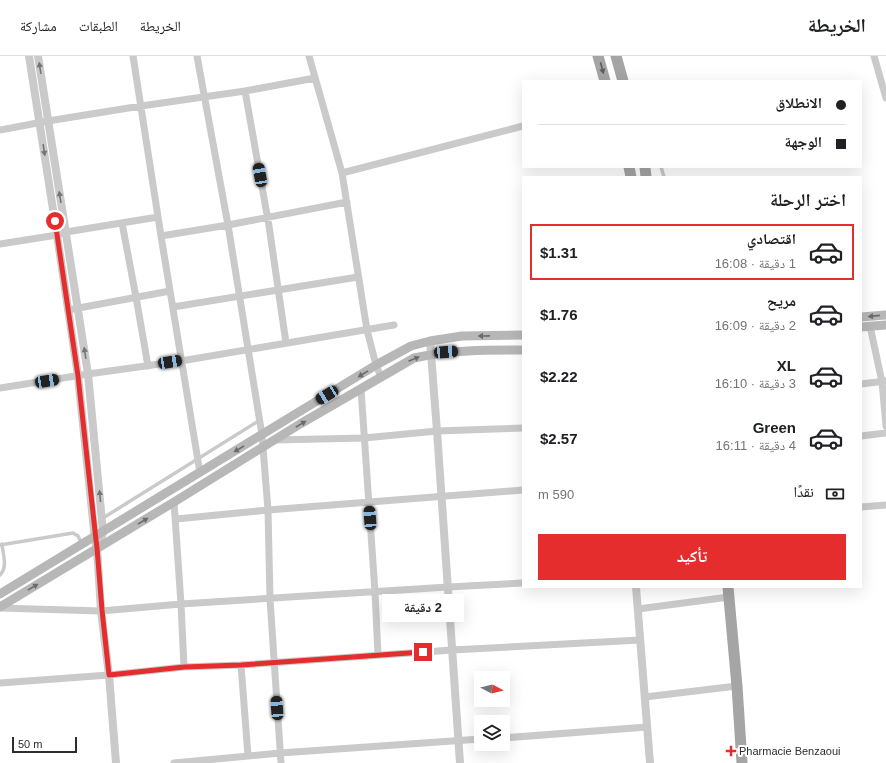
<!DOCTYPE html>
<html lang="ar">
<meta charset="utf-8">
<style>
body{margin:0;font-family:Helvetica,"Noto Naskh Arabic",sans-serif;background:#f6f6f6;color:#202124;direction:rtl;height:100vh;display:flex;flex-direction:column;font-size:15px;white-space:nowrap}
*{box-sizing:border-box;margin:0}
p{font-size:13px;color:#757577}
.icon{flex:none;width:22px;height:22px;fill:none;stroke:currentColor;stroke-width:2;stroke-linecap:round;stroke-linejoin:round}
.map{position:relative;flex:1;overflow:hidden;direction:ltr}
.side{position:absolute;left:522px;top:120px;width:340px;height:412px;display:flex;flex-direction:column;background:#fff;border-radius:0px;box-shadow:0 4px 16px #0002;direction:rtl}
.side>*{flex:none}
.guide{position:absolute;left:522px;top:24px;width:340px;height:88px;border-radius:0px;box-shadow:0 4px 16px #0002;direction:rtl;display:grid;align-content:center;height:88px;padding:0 16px;background:#fff}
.needle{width:26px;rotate:97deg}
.fabs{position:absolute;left:474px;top:615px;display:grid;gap:8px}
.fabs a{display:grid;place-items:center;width:36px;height:36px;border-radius:0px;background:#fff;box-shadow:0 4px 16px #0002;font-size:20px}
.scale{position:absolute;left:12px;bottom:10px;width:65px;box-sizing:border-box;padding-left:4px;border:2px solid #2d2d2d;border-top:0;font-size:11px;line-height:14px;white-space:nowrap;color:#2d2d2d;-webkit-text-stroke:3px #fff;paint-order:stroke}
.end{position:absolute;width:18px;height:18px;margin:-9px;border:5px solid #e62d2e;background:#fff;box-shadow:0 0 0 2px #fff}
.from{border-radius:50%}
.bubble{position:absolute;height:28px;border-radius:0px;background:#fff;box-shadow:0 4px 16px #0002;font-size:13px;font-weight:800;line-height:28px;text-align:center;direction:rtl}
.car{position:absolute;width:12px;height:24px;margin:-12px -6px;border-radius:5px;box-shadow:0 0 3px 1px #0007;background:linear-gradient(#222 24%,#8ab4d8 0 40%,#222 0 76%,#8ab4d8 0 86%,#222 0)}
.guide b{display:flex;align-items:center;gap:14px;height:38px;font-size:15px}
.guide b+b{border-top:1px solid #e0e0e0}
.guide i{width:10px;height:10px;background:#202124}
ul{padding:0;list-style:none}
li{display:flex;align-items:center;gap:12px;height:56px;margin:0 8px 6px;padding:0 8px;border:2px solid transparent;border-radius:0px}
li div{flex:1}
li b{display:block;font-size:15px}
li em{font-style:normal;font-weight:800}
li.selected{border-color:#e62d2e}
li>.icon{width:36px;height:36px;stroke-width:1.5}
h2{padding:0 16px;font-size:18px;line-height:48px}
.pay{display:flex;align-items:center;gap:10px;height:44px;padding:0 16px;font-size:15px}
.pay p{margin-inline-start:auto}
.button{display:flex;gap:8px;margin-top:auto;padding:8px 16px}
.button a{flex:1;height:46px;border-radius:0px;background:#e62d2e;color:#fff;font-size:16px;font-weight:800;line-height:46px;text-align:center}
header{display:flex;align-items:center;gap:24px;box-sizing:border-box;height:56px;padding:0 20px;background:#fff;border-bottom:1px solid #e0e0e0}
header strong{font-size:19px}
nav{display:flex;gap:22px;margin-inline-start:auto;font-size:14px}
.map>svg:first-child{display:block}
</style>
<header>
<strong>الخريطة</strong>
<nav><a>الخريطة</a><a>الطبقات</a><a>مشاركة</a></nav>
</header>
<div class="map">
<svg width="886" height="707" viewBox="0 0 886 707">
<rect width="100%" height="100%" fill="#fff"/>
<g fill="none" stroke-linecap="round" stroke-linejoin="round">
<path stroke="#cacaca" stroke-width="3.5" d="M661 111 664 121
M103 462 260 364
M0 489 73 477 78 480 82 488
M0 519C8 511 3 499 2 488"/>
<path stroke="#cacaca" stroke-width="7" d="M133 0 161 180 200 417
M197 0 228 169 262 379 268 454 270 543 281 707
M309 0 342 117 367 274 376 309 381 321
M874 0 886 42
M245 35 269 170 286 287
M0 74 48 65 141 50 245 35 315 22
M342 117 523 70
M122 167 136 241 148 310
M161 180 228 169 347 146
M0 188 57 179 66 176 158 161
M173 251 358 221
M68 254 170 235
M870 270 882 326 886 370
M861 328 886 325
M0 332 88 318 181 305 394 269
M361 333 375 536 378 599
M861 380 886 377
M275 384 364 382 437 375 523 372
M174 446 181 548 184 611
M861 451 886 449
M176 463 268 454 523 434
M0 552 101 555 181 548 448 531 523 527
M638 553 729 541
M241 609 248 700
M0 627 109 619 184 611 241 609 452 594 640 584
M645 641 737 630
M503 682 647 671
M174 707 280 697 481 683"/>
<path stroke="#cacaca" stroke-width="8" d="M29 0 57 179 78 320 95 484 97 492 101 555 109 619 116 707
M38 0 88 318 103 476 101 484 97 492
M430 285 437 375 460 707
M636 531 650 707"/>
<path stroke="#b7b7b7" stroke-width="9" d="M861 261 886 259
M861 271 886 269
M0 538 376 309 411 290 430 285 462 280 523 279
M0 551 174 446 300 368 414 302C450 294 486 294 523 294"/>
<path stroke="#a5a5a5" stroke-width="11" d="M598 0 605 25
M616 0 623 25
M629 111 631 121
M645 111 646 121
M728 531 737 630 742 707"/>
</g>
<defs><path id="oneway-solid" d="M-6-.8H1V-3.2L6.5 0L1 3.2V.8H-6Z"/></defs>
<g fill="#747474">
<use href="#oneway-solid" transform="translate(40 12) rotate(-99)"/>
<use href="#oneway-solid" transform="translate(44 94) rotate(81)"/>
<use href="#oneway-solid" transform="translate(60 141) rotate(-99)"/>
<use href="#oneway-solid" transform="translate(85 297) rotate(-99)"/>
<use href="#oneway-solid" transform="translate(100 440) rotate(-95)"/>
</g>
<use fill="#5d5d5d" href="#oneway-solid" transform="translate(602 12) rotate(75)"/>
<g fill="#6b6b6b">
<use href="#oneway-solid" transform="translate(874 260) rotate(174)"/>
<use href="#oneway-solid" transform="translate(484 280) rotate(179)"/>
<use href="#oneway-solid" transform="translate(414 303) rotate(-23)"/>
<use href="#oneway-solid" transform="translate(363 318) rotate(148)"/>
<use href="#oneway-solid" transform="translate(301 368) rotate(-31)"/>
<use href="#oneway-solid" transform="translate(239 393) rotate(149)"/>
<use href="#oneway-solid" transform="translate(143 465) rotate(-31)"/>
<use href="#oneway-solid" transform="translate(33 531) rotate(-31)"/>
</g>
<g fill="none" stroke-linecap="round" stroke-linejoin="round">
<path stroke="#e62d2e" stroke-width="5" d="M55 165 78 320 96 484 97 492 102 554 109 619 184 611 241 609 423 596"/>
</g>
<path fill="#e62d2e" stroke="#fff" stroke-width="1.5" d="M729 689h4v4h4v4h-4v4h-4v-4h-4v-4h4z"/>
<g text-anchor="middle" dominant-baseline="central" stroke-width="4" stroke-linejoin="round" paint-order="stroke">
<g font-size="11" fill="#2d2d2d" stroke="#fff" text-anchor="start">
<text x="739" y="695">Pharmacie Benzaoui</text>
</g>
</g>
</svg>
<div class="fabs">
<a><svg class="needle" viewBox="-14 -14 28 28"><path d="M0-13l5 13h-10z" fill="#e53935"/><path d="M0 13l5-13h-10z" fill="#757577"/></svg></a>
<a><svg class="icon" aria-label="layers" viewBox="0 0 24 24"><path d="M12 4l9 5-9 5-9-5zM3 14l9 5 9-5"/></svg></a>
</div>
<div class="scale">50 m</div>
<i class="end from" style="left:55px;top:165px"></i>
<i class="end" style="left:423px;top:596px"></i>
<div class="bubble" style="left:382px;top:538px;width:82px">2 دقيقة</div>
<i class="car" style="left:260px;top:119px;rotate:350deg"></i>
<i class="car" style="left:446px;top:296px;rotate:86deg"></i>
<i class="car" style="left:170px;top:306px;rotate:81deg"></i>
<i class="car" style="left:47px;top:325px;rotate:81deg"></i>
<i class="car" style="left:327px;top:339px;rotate:239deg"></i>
<i class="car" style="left:370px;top:462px;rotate:356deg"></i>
<i class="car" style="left:277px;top:652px;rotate:356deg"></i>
<div class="guide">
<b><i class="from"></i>الانطلاق</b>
<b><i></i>الوجهة</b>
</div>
<section class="side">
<h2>اختر الرحلة</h2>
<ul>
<li class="selected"><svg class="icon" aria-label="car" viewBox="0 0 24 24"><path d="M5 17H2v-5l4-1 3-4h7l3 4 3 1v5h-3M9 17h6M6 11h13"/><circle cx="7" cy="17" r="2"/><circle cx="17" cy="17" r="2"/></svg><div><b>اقتصادي</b><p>1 دقيقة · 16:08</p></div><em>$1.31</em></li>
<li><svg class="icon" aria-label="car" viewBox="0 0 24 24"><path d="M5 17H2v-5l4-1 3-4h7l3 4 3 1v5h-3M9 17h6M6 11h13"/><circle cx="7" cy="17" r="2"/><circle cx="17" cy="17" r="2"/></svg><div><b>مريح</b><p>2 دقيقة · 16:09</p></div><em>$1.76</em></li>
<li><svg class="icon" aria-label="car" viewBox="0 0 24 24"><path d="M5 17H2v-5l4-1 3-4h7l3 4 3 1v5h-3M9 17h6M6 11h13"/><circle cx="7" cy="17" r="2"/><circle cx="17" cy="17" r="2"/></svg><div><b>XL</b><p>3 دقيقة · 16:10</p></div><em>$2.22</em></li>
<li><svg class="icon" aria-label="car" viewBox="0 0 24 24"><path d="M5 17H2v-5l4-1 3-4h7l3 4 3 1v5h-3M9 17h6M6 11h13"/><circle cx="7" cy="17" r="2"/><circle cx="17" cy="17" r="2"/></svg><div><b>Green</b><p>4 دقيقة · 16:11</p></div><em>$2.57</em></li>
</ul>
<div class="pay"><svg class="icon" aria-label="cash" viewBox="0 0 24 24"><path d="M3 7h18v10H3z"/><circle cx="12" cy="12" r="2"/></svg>نقدًا<p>590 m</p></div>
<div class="button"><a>تأكيد</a></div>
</section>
</div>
